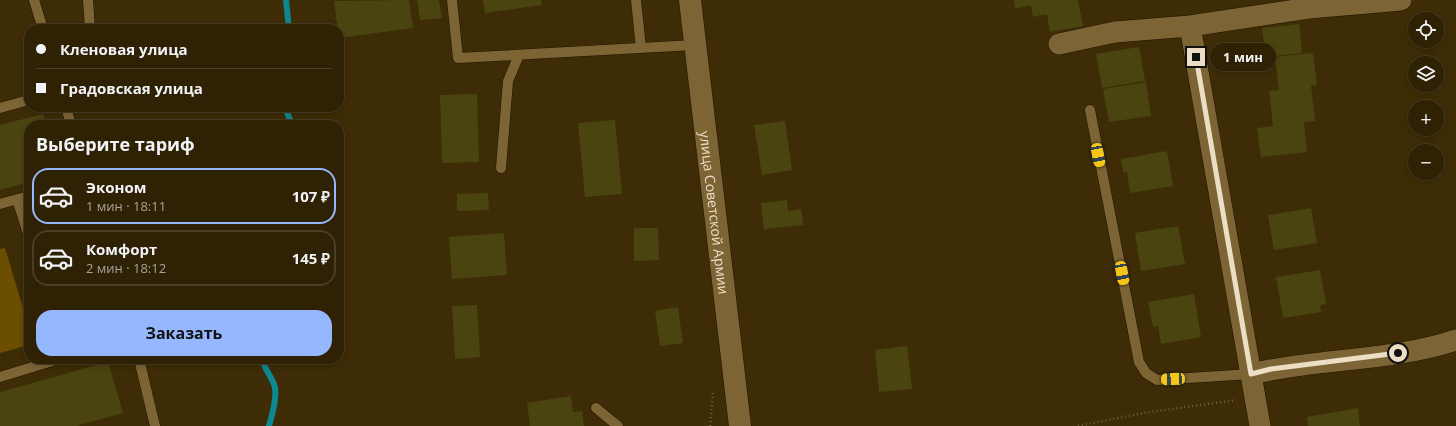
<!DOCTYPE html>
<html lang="ru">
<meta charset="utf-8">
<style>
body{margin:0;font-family:"Open Sans",sans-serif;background:#36290e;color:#f1f3f6;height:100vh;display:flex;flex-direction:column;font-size:15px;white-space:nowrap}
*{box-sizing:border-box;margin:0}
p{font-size:13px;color:#a7a39a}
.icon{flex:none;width:22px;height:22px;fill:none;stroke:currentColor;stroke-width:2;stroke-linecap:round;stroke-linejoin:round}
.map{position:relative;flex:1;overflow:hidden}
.details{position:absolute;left:24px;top:120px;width:320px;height:244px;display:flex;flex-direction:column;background:#2e2104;border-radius:16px;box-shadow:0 2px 6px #0003,0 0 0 1px #493e26}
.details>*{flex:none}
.top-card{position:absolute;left:24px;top:24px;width:320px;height:88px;border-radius:16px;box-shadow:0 2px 6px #0003,0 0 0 1px #493e26;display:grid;align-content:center;height:88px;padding:0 12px;background:#2e2104}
.fabs{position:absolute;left:1408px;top:12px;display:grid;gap:8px}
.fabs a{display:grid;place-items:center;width:36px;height:36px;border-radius:50%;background:#2e2104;box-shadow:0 2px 6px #0003,0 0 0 1px #493e26;font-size:20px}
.end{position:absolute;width:18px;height:18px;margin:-9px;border:5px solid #ebdec5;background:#111;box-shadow:0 0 0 2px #111}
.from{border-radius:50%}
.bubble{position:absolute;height:28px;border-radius:14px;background:#2e2104;box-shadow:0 2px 6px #0003,0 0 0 1px #493e26;font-size:13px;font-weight:700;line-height:28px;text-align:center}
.car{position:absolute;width:12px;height:24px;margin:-12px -6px;border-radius:5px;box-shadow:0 0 3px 1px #0007;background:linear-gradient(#f5c518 24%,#345 0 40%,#f5c518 0 76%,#345 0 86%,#f5c518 0)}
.top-card b{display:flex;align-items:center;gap:14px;height:38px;font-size:15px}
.top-card b+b{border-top:1px solid #493e26}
.top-card i{width:10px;height:10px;background:#f1f3f6}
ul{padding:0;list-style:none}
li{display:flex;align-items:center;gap:12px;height:56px;margin:0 8px 6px;padding:0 4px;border:2px solid #493e26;border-radius:16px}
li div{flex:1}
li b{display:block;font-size:15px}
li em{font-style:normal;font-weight:700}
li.on{border-color:#94b7fd}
li>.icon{width:36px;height:36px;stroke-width:1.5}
h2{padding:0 12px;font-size:18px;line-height:48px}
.cta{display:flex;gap:8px;margin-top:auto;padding:8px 12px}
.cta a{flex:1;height:46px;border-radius:16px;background:#94b7fd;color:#111;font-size:16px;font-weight:700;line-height:46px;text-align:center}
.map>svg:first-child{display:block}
</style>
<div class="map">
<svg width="1456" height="426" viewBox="0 0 1456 426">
<rect width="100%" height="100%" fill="#3d2c06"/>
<path fill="#6b4e00" d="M5 248 29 328V345L0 353V249Z"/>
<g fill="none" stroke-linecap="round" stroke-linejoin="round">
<path stroke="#0d8891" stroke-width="6" d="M286 0 289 29
M285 107 292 125
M263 359C263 369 273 377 275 388 277 400 272 415 269 426"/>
</g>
<path fill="#4a4510" d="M409 0 413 28 339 38 334 1Z
M417 0H439L442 18 420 20Z
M483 0H541L542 5 485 13Z
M1014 0H1078L1083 26 1050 32 1047 14 1033 17 1031 5 1015 9Z
M1299 24 1302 53 1266 57 1262 28Z
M1139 47 1145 81 1102 88 1096 54Z
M1313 53 1317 85 1311 86 1315 121 1304 122 1307 152 1261 157 1257 128 1273 126 1269 91 1279 90 1275 57Z
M1146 82 1151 116 1109 122 1103 89Z
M477 94 479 162 442 163 440 95Z
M43 114 46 125H29V182L0 190V125Z
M615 120 622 194 585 197 578 123Z
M785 121 792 170 762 175 754 125Z
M1167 151 1173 186 1130 193 1127 172H1123L1121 159Z
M488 193 489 210 457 211V194Z
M787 200 788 211 801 209 803 225 764 229 761 203Z
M1311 208 1317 243 1274 250 1268 215Z
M1178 226 1185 264 1141 271 1135 233Z
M634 228H658L659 260 634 261Z
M504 233 507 275 452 279 449 237Z
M1320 270 1326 304 1320 305 1321 312 1283 318 1276 277Z
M1194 294 1201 337 1161 344 1158 326 1153 327 1148 302Z
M477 305 480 357 455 359 452 306Z
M678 307 683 343 660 346 655 311Z
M907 346 912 389 879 392 875 350Z
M108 362 123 413 76 426H0V392Z
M571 396 573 412 582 411 584 426H530L527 403Z
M1358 408 1360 426H1308L1307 417Z"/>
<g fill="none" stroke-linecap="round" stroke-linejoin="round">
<defs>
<path id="service" d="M34 0 43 29
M88 0 90 29
M452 0 458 58 694 45
M636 0 641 48
M66 107 71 125
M0 108 29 100
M1090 110 1139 362 1146 373 1157 380 1251 374
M501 168 508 81 519 55
M17 199 29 237
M0 204 29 196
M139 359 155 426
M0 377 59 359
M596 408 618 426"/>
<path id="minor" d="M1190 26 1260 426
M1059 44 1115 32 1190 26 1309 8 1401 0
M1251 374C1318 358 1390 362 1456 340"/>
<g id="tertiary">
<path id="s1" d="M690 0 740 426"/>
</g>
</defs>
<use href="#service" stroke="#201500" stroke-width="11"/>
<use href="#minor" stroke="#201500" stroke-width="22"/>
<use href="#tertiary" stroke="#201500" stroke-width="23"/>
<path stroke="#726240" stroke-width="2.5" stroke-dasharray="1 3" stroke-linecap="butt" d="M710 426 713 393
M1078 426 1143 413 1236 400"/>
<use href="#service" stroke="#7c6435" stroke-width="10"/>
<use href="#minor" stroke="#7c6435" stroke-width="21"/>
<use href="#tertiary" stroke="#7c6435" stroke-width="22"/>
</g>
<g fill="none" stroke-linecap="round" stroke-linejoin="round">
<path stroke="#ebdec5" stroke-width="5" d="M1196 57 1251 374 1271 369 1398 353"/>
</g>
<g text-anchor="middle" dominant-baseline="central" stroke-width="4" stroke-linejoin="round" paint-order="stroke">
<g font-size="14" fill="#ebdec5" stroke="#1f1603">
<text stroke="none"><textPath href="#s1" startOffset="214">улица Советской Армии</textPath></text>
</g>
</g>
</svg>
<div class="fabs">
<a><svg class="icon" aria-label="locate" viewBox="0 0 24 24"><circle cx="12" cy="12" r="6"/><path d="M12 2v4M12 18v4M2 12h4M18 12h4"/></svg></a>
<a><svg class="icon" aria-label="layers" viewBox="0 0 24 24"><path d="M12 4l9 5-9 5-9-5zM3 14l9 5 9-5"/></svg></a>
<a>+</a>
<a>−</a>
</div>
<i class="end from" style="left:1398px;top:353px"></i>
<i class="end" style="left:1196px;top:57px"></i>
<div class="bubble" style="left:1210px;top:43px;width:66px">1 мин</div>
<i class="car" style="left:1098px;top:155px;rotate:169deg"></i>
<i class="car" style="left:1122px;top:273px;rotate:169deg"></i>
<i class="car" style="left:1173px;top:379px;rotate:267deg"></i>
<div class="top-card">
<b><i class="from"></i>Кленовая улица</b>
<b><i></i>Градовская улица</b>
</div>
<section class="details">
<h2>Выберите тариф</h2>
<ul>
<li class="on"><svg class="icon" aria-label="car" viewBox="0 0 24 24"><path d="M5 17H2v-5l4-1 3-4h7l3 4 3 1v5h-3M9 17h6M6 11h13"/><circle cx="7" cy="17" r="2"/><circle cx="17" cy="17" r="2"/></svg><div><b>Эконом</b><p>1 мин · 18:11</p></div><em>107 ₽</em></li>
<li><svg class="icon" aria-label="car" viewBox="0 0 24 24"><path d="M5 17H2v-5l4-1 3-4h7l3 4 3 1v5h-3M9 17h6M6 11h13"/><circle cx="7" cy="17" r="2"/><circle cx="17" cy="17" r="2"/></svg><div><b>Комфорт</b><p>2 мин · 18:12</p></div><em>145 ₽</em></li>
</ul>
<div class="cta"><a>Заказать</a></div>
</section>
</div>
